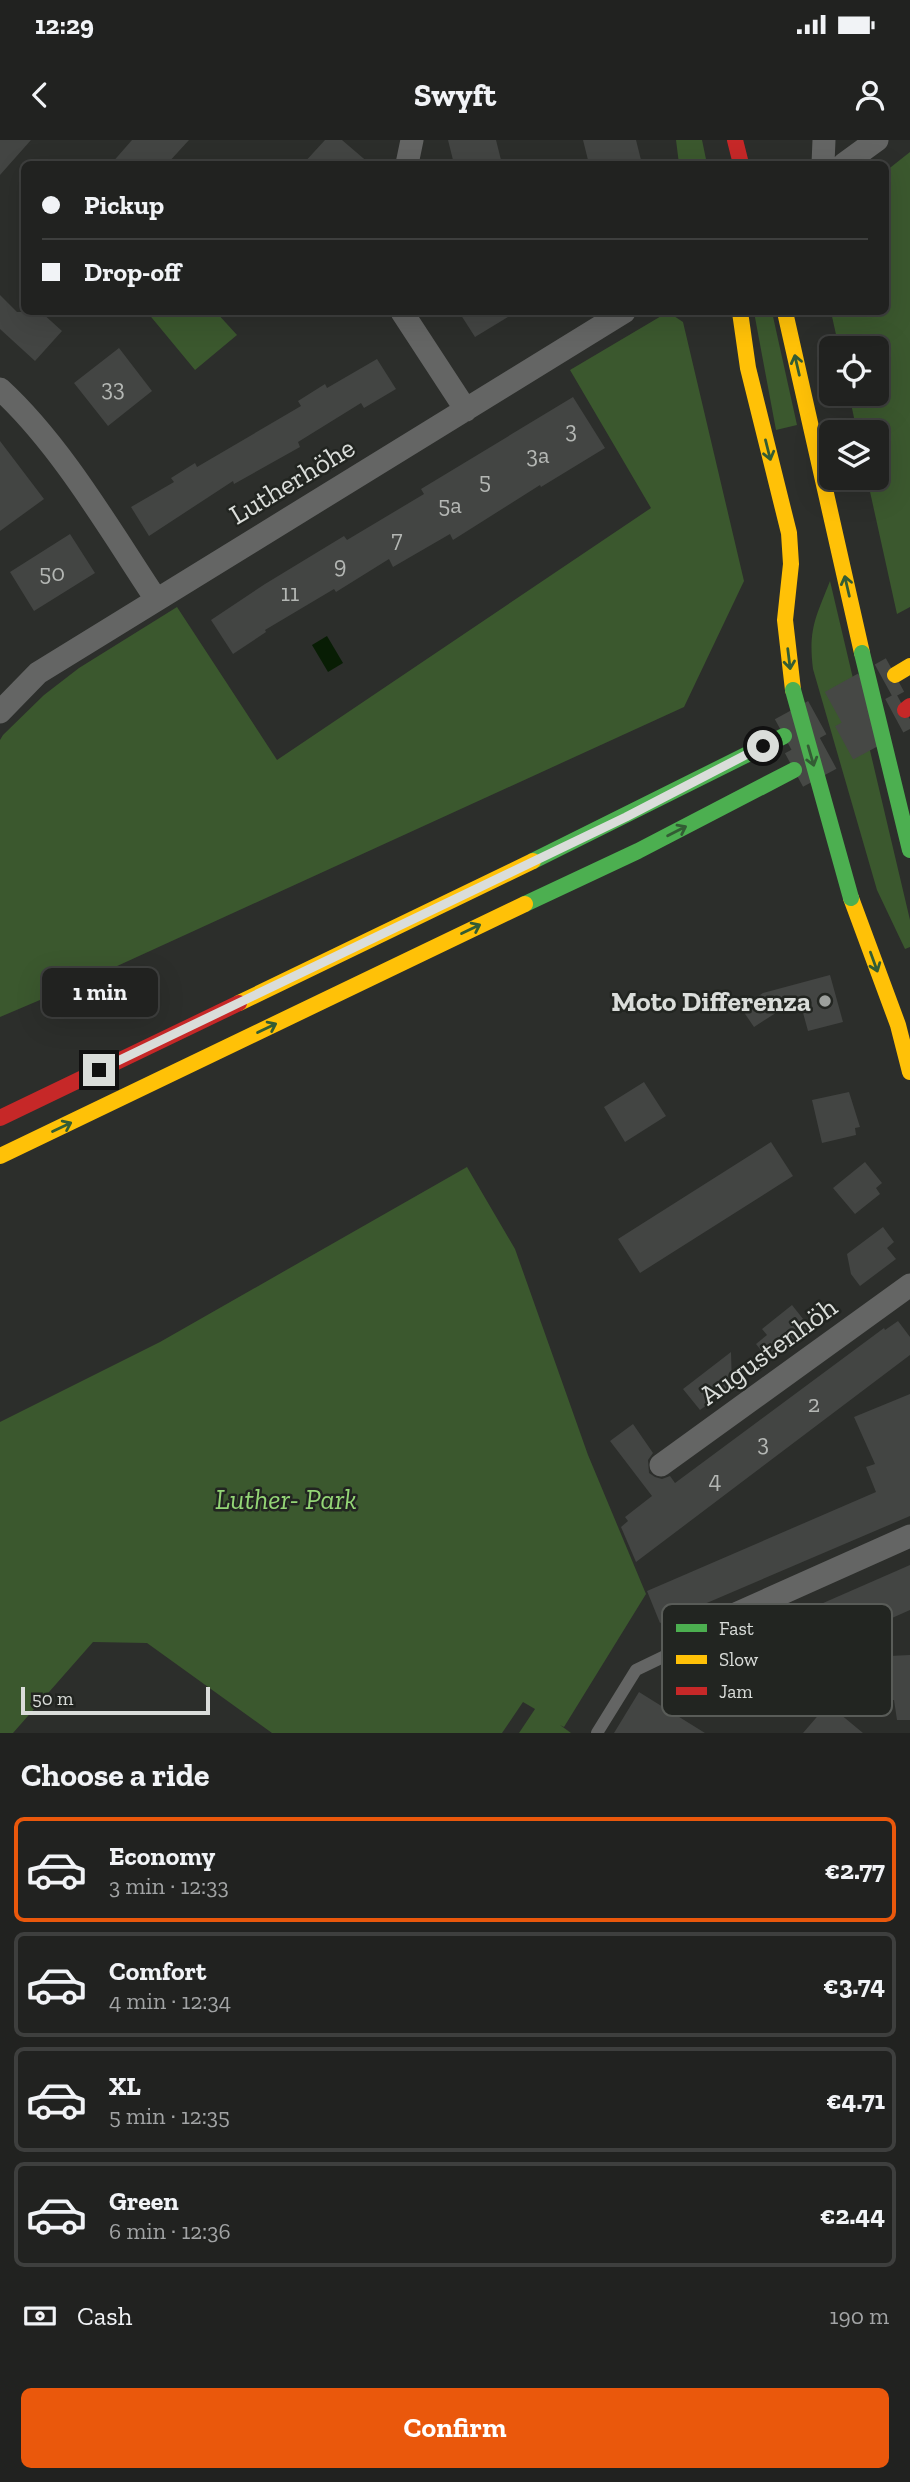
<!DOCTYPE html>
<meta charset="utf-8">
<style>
body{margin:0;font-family:"Zilla Slab",serif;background:#292a29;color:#f1f3f6;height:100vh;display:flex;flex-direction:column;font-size:26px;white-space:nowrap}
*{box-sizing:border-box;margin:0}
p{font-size:23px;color:#a2a4a5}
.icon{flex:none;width:38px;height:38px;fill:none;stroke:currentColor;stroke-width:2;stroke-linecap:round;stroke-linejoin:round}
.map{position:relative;height:1593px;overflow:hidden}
.sheet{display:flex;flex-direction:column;background:#212220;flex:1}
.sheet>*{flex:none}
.hud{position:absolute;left:21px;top:21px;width:868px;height:154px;border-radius:10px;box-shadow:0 7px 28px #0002,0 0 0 2px #3e3f3e;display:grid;align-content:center;height:154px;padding:0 21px;background:#212220}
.tools{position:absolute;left:819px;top:196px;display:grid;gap:14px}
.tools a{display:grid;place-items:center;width:70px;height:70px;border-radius:10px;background:#212220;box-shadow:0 7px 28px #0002,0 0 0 2px #3e3f3e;font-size:35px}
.scale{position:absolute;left:21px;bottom:18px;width:189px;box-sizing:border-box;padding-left:7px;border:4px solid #daddda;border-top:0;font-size:19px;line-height:24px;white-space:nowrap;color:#daddda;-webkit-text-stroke:5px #222521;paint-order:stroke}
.end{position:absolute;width:32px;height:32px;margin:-16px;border:9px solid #daddda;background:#111;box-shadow:0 0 0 4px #111}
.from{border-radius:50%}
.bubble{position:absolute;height:49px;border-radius:10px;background:#212220;box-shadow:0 7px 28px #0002,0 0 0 2px #3e3f3e;font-size:23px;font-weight:700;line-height:49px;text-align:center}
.hud b{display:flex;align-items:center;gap:24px;height:66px;font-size:26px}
.hud b+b{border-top:2px solid #3e3f3e}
.hud i{width:18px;height:18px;background:#f1f3f6}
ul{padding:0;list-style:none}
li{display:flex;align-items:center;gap:21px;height:105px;margin:0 14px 10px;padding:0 7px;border:4px solid #3e3f3e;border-radius:10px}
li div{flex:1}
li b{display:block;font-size:26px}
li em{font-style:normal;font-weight:700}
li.on{border-color:#ea580c}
li>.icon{width:63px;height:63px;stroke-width:1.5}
h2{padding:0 21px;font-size:32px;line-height:84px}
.pay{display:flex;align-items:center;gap:18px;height:77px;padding:0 21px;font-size:26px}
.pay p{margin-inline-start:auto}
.action{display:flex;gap:14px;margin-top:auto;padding:14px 21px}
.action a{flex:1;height:80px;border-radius:10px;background:#ea580c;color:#fff;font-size:28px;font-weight:700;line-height:80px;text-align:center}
.status{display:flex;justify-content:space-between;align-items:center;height:49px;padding:0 35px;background:#212220;direction:ltr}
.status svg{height:19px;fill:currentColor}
header{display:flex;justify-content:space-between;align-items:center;height:91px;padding:0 21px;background:#212220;font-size:32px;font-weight:700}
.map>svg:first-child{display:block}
</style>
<div class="status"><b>12:29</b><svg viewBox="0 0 49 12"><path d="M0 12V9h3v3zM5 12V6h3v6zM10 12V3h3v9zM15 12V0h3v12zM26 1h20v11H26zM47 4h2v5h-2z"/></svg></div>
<header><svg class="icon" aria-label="back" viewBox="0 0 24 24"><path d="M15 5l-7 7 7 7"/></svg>Swyft<svg class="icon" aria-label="person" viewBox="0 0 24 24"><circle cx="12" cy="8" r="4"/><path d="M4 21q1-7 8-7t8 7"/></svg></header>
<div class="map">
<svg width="910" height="1593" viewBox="0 0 910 1593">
<rect width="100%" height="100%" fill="#2c2e2b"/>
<path fill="#3b582e" d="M676 0H702L707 24H679Z
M910 12V467L897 474 867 338H877V292H857L849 254H877V208H839L831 172H886V31Z
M147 172H216L237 195 195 230Z
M668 172 683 182 744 441 684 567 80 843 0 877V600L3 595 44 555 79 528 177 467 277 620 651 368 570 230Z
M754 172H772L797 285 776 290Z
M830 441 910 780V807L905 809 877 750 813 529C808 489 816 477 830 441Z
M467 1027 515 1109 588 1315 646 1454 564 1587 560 1585 571 1593H519L535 1569 523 1562 502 1593H272L147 1503 93 1502 13 1593H0V1282L160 1202Z"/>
<path fill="#081d04" d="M327 496 343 523 328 532 312 505Z"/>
<path fill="#434543" d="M0 0H31L0 35Z
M132 0H189L167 24H111Z
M325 0H342L370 24H303Z
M448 0H496L502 24H454Z
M583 0H636L642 24H589Z
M0 155 17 172H41L62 191 35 221 0 189Z
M459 172H516L475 197Z
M119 208 152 251 108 286 74 243Z
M377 219 396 249 364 268 361 263 298 302 300 307 234 344 233 341 149 396 131 367 174 342 171 338 195 323 197 327 301 266 298 261 325 244 327 248Z
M573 257 605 308 541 347 540 345 453 400 450 394 393 427 389 419 336 452 334 449 265 490 266 492 233 514 211 480 265 444 344 396 347 400 424 354 421 349Z
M0 301 44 359 0 391Z
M70 394 95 433 34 471 10 432Z
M830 835 843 882 808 891 799 858 754 887 741 868 763 853Z
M644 942 666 976 625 1002 604 967Z
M849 952 860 987 855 988 856 995 822 1003 812 960Z
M771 1002 793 1036 640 1133 618 1099Z
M865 1022 882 1043 876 1048 880 1054 855 1074 833 1048Z
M883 1087 894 1102 887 1108 896 1119 860 1146 851 1134 847 1114Z
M792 1165 811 1189 780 1213 779 1211 768 1219 756 1204 767 1195 762 1189Z
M898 1181 910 1197V1215L636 1422 621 1387 628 1381 625 1377 652 1356 610 1301 633 1284 653 1313 648 1320 649 1333 655 1337 662 1339 670 1336 675 1343 884 1188 885 1190Z
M731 1212 732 1247 700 1270 683 1249Z
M910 1254V1376L660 1483 647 1451 876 1352 866 1327 875 1324 854 1277Z
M910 1425V1470L892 1478 889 1471 695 1556 681 1525Z
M910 1515V1580H897L894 1560 876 1561 873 1526 890 1525 889 1516Z
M639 1552 655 1562 705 1593H614Z
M828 1564 863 1593H803Z"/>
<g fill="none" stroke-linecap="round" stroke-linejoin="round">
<path stroke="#464845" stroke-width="38" stroke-dasharray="38 19" stroke-linecap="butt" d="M784 596 895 535
M794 630 905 570"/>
<path stroke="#646564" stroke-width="12" d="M597 1593 636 1530 665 1516 684 1497"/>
<path stroke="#646564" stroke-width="23" d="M407 24 412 0
M823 24 824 0
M844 24 877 0
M402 172 466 270
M0 249C61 305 110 390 156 459
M0 572 38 533 624 172
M661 1325 910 1145
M684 1497 910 1396"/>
<path stroke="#4caf50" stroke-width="16" d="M533 721 784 596
M525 764 638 711 794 630"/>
<path stroke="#ffc107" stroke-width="16" d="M740 172 748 228 789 393 791 424 785 480 793 550
M785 172 862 513
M895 535 910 526
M851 758 898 885 910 932
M239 863 533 721
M0 1016 525 764"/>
<path stroke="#c62828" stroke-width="16" d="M735 0 741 24
M905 570 910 566
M0 978 239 863"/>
<path stroke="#4caf50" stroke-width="16" d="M862 513 910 710
M793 550 851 758"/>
</g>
<defs><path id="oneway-shaft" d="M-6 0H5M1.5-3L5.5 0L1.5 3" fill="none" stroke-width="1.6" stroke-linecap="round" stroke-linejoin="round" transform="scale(1.75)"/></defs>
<g stroke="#335c34">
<use href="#oneway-shaft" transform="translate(797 225) rotate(-103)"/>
<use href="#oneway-shaft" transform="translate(768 310) rotate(76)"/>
<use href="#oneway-shaft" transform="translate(847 446) rotate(-103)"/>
<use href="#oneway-shaft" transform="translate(789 519) rotate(83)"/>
<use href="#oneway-shaft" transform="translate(811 616) rotate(74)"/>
<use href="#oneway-shaft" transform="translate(677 691) rotate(-27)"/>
<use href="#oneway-shaft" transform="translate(471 789) rotate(-26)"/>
<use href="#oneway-shaft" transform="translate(874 822) rotate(70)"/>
<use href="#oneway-shaft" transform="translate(267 888) rotate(-26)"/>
<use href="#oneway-shaft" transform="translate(62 987) rotate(-25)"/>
</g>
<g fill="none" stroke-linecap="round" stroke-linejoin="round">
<path stroke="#daddda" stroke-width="9" d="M99 930 626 677 763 606"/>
</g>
<circle fill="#9da09d" stroke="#222521" stroke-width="2.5" cx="825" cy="861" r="7"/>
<g text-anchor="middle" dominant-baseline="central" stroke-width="5" stroke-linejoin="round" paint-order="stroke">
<g font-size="24" fill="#b4b7b4">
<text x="113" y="247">33</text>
<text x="571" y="289">3</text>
<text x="538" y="314">3a</text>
<text x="485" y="340">5</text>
<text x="450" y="364">5a</text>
<text x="397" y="398">7</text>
<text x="340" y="424">9</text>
<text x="52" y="432">50</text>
<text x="290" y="452">11</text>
<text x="814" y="1263">2</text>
<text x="763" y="1302">3</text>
<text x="715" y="1339">4</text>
</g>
<g font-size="28" fill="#daddda" stroke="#222521">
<text transform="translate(292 341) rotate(-31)">Lutherhöhe</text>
<text transform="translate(768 1211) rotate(-36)">Augustenhöh</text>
</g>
<g font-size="28" font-weight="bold" fill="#daddda" stroke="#222521" text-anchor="end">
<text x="811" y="861">Moto Differenza</text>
</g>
<g font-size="28" font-style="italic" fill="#94d676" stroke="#222521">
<text x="286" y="1359">Luther- Park</text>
</g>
</g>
<rect x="662" y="1464" width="230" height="112" rx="10" fill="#222521" stroke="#595c58" stroke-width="2"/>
<rect x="676" y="1484" width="31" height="8" fill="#4caf50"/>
<rect x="676" y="1515" width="31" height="9" fill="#ffc107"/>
<rect x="676" y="1547" width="31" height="8" fill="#c62828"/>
<g font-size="19" fill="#daddda">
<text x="719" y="1495">Fast</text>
<text x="719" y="1526">Slow</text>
<text x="719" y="1558">Jam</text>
</g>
</svg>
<div class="tools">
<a><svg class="icon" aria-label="locate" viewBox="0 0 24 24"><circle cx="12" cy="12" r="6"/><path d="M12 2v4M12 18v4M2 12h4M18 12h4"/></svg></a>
<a><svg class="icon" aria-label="layers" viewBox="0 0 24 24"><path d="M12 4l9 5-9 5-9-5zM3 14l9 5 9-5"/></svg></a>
</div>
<div class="scale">50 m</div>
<i class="end from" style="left:763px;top:606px"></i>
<i class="end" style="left:99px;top:930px"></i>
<div class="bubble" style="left:42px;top:828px;width:116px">1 min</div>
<div class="hud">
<b><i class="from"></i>Pickup</b>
<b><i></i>Drop-off</b>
</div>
</div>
<section class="sheet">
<h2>Choose a ride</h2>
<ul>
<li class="on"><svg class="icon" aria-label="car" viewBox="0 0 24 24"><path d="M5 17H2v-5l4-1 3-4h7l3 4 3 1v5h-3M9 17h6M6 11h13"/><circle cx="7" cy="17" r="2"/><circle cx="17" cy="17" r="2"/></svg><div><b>Economy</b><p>3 min · 12:33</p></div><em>€2.77</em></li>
<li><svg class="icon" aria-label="car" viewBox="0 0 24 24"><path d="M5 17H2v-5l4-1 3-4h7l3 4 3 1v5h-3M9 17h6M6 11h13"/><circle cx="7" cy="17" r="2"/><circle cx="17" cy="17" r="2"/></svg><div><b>Comfort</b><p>4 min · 12:34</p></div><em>€3.74</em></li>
<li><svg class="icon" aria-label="car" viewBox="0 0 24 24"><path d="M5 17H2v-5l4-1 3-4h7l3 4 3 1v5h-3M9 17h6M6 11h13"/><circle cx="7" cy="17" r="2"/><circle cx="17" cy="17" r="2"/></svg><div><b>XL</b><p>5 min · 12:35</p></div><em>€4.71</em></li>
<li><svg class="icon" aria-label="car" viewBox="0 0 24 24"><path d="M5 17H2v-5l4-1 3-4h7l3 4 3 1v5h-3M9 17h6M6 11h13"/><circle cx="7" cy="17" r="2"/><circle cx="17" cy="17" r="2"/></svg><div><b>Green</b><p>6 min · 12:36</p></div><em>€2.44</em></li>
</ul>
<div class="pay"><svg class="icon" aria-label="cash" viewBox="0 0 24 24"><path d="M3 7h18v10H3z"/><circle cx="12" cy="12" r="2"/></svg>Cash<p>190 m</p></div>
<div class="action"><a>Confirm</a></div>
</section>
